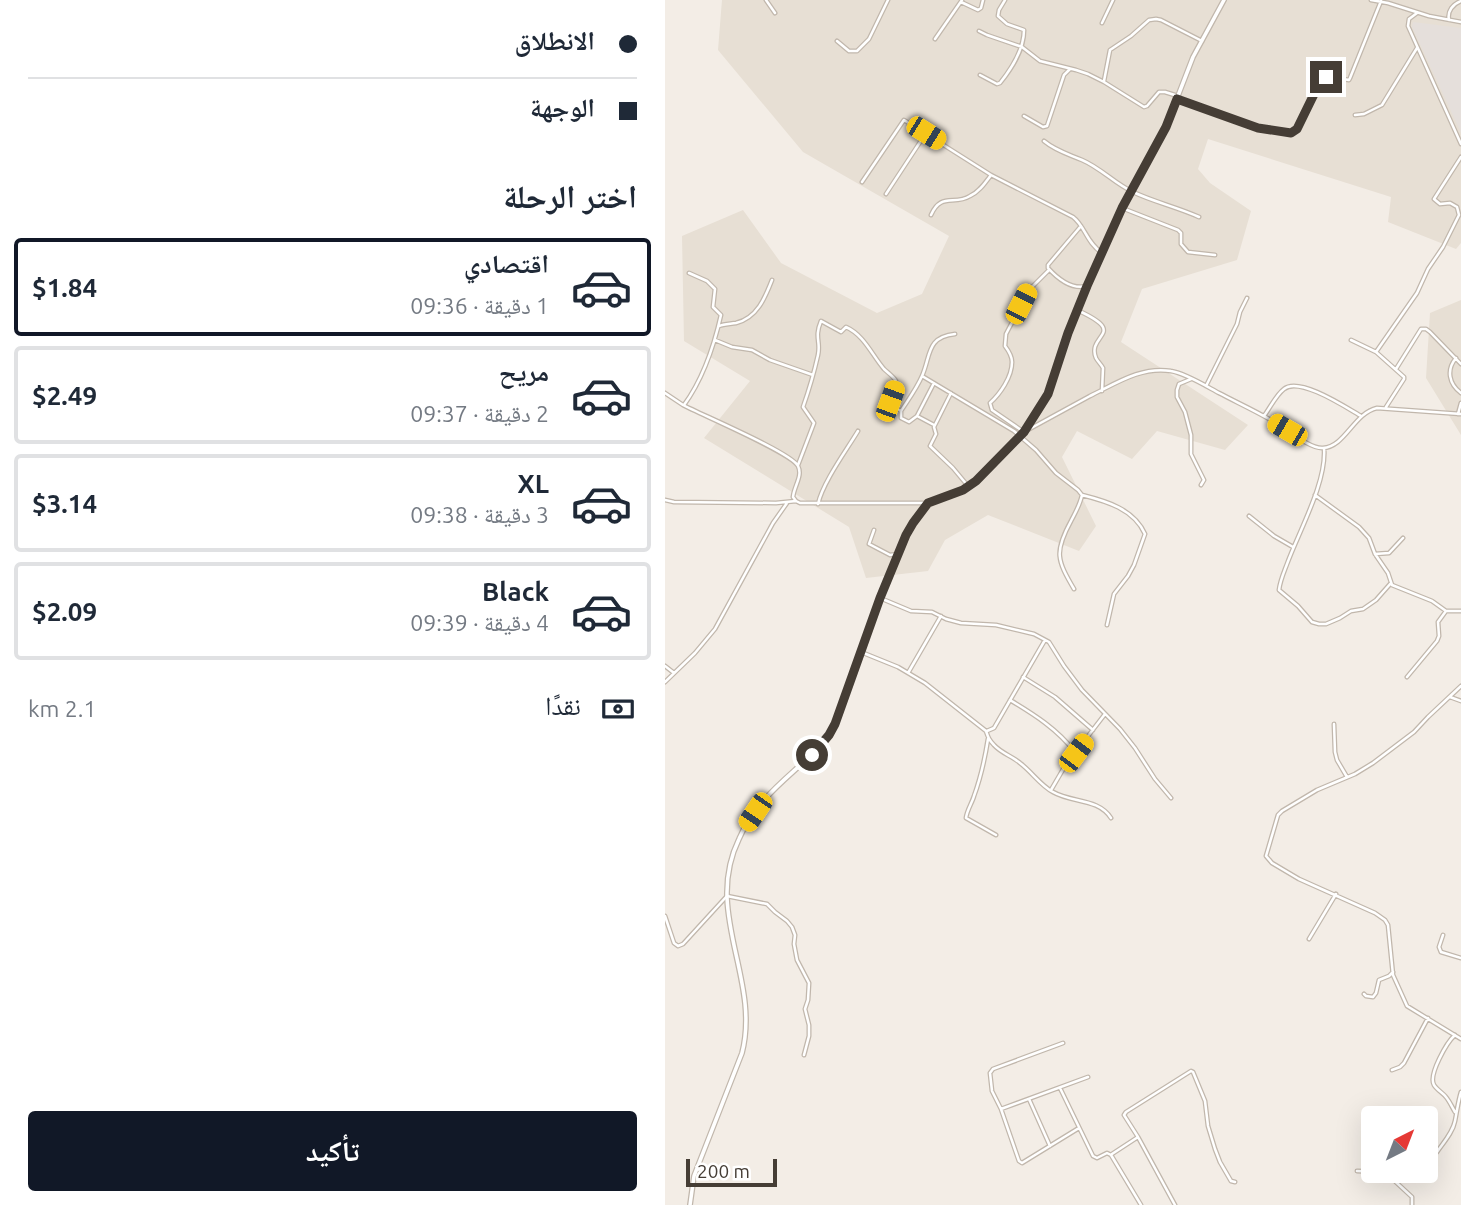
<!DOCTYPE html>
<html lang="ar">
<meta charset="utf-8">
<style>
body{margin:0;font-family:Ubuntu,"Noto Naskh Arabic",sans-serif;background:#f2f2f3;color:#1f2937;direction:rtl;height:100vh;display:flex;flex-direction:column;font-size:26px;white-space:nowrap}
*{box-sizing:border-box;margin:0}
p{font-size:23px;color:#747a83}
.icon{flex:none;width:38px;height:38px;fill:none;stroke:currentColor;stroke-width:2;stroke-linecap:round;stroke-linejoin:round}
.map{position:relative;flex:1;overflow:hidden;direction:ltr}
.drawer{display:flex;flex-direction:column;background:#fff;width:665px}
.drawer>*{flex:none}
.banner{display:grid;align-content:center;height:154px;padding:0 28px;background:#fff}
.needle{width:46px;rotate:42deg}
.buttons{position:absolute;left:696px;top:1106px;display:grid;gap:14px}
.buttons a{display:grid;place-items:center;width:77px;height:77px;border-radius:7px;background:#fff;box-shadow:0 7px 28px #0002;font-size:35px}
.scale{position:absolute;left:21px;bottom:18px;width:91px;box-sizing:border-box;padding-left:7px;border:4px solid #453d35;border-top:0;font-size:19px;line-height:24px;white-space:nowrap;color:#453d35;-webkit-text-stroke:5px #fff;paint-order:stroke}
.end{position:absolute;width:32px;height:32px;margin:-16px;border:9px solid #453d35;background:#fff;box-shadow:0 0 0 4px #fff}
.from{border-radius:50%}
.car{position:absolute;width:21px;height:42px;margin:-21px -10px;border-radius:9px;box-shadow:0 0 5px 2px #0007;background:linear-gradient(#f5c518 24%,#345 0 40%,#f5c518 0 76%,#345 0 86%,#f5c518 0)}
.banner b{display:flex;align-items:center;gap:24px;height:66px;font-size:26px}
.banner b+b{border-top:2px solid #e0e1e3}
.banner i{width:18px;height:18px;background:#1f2937}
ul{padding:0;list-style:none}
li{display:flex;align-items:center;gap:21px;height:98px;margin:0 14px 10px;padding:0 14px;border:4px solid #e0e1e3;border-radius:7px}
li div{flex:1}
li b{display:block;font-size:26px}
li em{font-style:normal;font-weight:700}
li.current{border-color:#111827}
li>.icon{width:63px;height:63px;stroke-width:1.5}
h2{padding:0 28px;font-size:32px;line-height:84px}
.pay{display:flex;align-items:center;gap:18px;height:77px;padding:0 28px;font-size:26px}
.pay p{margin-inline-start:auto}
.primary-button{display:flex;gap:14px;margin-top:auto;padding:14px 28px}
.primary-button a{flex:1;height:80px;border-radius:7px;background:#111827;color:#fff;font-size:28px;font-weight:700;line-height:80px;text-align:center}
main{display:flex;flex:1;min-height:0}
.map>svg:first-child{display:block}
</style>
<main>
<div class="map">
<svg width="796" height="1205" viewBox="0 0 796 1205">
<rect width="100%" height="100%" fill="#f3ede6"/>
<path fill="#e7dfd4" d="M57 0H796V243L791 249 723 222 726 197 543 139 533 169 545 183 586 211 572 260 477 289 456 342 583 425 560 450 492 431 467 459 412 431 397 457 431 526 414 551 323 515 280 540 263 571 201 578 184 527 39 438 85 381 19 341 17 236 78 210 116 263 212 313 257 294 284 236 138 152 53 50Z
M796 300V435L761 378 765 313Z"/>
<path fill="#e5dfdb" d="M748 22 796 28V133L747 27Z"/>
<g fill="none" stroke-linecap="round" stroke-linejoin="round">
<defs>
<path id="minor" d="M101 0 110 13
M706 0 723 3 764 16 796 22
M296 2 313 10 316 8 318 0
M752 13 744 19 743 26 796 144
M784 20C782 11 788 4 796 1
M437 23 448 0
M314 31 322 35 357 47 375 61 411 70 423 74 439 82 479 107 482 106 494 92H500L513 96
M270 39 297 0
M172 41 184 51H192L204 39 223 0
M315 75 332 84 335 83C347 68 359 50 359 30L342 24 333 16 334 10 340 0
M439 81 445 50 466 36 484 20 491 19 496 20 537 41
M512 99 593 128 617 132H630L652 88 659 79 665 77 684 80 685 78 716 1
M690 115 699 114 717 105 752 48
M359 116 378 127 382 126 399 75 405 69
M379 141C391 151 403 154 417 160 436 168 450 184 468 192 489 202 512 207 534 217
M197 182 239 120 326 175 408 217C420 226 421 242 437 253
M221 194 261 133
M457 208 513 230 516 233V244L523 252 550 255
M266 215C276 192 289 206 305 196 314 192 320 183 326 175
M416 226 383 265V268C393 279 407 290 422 286
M384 270 364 290 341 334 340 346C343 350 347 356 347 362 347 377 335 394 325 403L327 410 359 432C381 420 403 408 425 396 450 384 476 366 506 371 520 373 541 386 554 393 573 403 593 412 611 423 623 430 645 449 658 448 680 447 689 413 712 408L796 414
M412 310C465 334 421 334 431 358 433 362 436 364 438 368L437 391
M54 326C59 324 65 324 71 323 92 318 100 298 107 280
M50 340 67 347 87 350 105 360 148 375
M686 340 711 352 739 377V379L721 407
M711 352 752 293 763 269 778 247 794 215 792 207 785 203 775 204 769 199 796 157
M791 358C781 370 784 384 796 393
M731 369 756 329H761L765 332 796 364
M257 376 349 431 371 450 391 473 413 490 417 495C415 505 410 513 406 521 389 552 392 560 409 589
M526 379 514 384 512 390V397L520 412 526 435V454L539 480 536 485
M269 383 252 416 244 422 236 418V411C243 400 252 388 257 376 266 356 261 337 290 334
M541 386 572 324 575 312 582 298
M0 393C6 397 12 401 18 405 37 415 127 453 133 466 138 476 129 486 128 497L131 501 135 503H263
M286 393 269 427 271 434 265 446 288 468 303 486
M19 405C38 379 49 346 56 315L48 307 50 289 42 281 24 273
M793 414 796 403
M252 416 269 425
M599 416C605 408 611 395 619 389 634 376 682 408 696 416
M659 448C662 482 634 531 622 564 619 572 615 581 614 590L633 606 647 622 654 624H661L675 618 686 611 698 609 711 600 726 583
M133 465 149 423 138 407C144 390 149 373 153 355 156 341 149 338 156 321L176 332 181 327C199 335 207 355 219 369 222 372 229 377 231 381 232 387 226 397 225 403L227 406 236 411
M417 495C441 501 469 509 480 534L469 565 463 576 449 594 442 625
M650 495 694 527 704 538 710 554 723 573 727 585 767 601 781 611H796
M0 500 9 502 111 503 131 501
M153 504C158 482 181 451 193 431
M584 516 609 536 628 547
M209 530 204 544 225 555 233 554
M710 554 724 553 738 538
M215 598 246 611 267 612 281 619 296 623 331 625 369 634 384 642 399 666 417 690 455 729 470 748 490 779 506 798
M196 652 233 667 260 683 321 731C323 737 324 740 329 745 336 753 347 756 355 763 367 772 375 785 388 792 407 803 433 798 446 818
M0 666 9 673
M243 673 276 616
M358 677 390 697 428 730
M742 677 772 641 774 636 773 622 781 611
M0 682 30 653 50 629 108 523 122 503
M796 686 763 717 749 732 708 763 690 774 652 790 617 811 613 815 601 856 607 863 634 879 710 913 720 920 723 925 728 975 742 1006 796 1039
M785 697 796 701
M345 700C370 715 392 729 410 752
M669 724 670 752 672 760 682 777
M322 731 329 728 380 640
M323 739C320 758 316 777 309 796 307 803 302 810 301 818L331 835
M386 790 400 766 440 714
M0 916 9 943 13 946 18 944 62 896 102 904 110 912 122 921 127 927 130 935 129 944 132 960 144 983 143 1000 140 1009 144 1025V1036L139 1055
M778 935 774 947 776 952 796 958
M644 939 671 894
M699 994 701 996 708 997 711 993 714 980 724 976 728 972
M398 1043 328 1069 325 1073 327 1091 336 1109 354 1161 357 1163 414 1128
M727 1070 735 1067 739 1063 763 1018
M395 1088 428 1156 432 1158 442 1153 446 1155 476 1205
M364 1099 385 1146
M336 1109 423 1077
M790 1112C787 1107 785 1102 781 1097 778 1093 772 1090 769 1085 763 1075 782 1042 790 1035
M772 1152C779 1142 788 1132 790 1121 792 1111 793 1102 796 1092
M447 1154 473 1137
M692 1171 720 1172 747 1197V1205
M510 1205 473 1137 459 1115 461 1112 526 1071 528 1072 540 1101 543 1126 550 1149 555 1162 566 1181 570 1182"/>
<path id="tertiary" d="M25 1205 29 1176 77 1053C96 979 38 913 74 839 80 825 89 810 100 799 121 775 149 757 167 731L215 598 241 535 248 523 263 503 298 490 311 481 359 432 372 414 383 394 403 333 422 286 457 208 501 127 528 57 559 0"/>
</defs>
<use href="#minor" stroke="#c1b7ac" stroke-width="5"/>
<use href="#tertiary" stroke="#c1b7ac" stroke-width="6"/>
<use href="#minor" stroke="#fff" stroke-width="2.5"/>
<use href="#tertiary" stroke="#fff" stroke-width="3.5"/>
</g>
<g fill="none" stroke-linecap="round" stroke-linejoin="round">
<path stroke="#453d35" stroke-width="9" d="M147 755 164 735 170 724 215 598 241 535 248 523 263 503 298 490 311 481 359 432 383 394 403 333 422 286 457 208 501 127 512 99 593 128 626 133 632 129 652 88 661 77"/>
</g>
</svg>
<div class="buttons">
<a><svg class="needle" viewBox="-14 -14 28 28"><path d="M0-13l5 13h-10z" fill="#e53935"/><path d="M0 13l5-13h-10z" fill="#747a83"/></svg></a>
</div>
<div class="scale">200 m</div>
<i class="end from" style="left:147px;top:755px"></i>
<i class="end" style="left:661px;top:77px"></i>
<i class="car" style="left:261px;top:133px;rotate:122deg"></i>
<i class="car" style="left:356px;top:304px;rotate:27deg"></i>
<i class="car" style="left:225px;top:401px;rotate:20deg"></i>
<i class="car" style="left:622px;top:430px;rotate:300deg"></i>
<i class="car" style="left:411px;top:753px;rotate:37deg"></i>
<i class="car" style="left:90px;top:812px;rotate:214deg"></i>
</div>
<section class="drawer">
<div class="banner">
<b><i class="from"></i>الانطلاق</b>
<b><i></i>الوجهة</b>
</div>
<h2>اختر الرحلة</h2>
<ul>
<li class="current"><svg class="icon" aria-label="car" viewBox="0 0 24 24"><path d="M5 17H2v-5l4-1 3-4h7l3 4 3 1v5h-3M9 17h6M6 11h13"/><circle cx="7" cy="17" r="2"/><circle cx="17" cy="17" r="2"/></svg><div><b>اقتصادي</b><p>1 دقيقة · 09:36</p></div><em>$1.84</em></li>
<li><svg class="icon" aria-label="car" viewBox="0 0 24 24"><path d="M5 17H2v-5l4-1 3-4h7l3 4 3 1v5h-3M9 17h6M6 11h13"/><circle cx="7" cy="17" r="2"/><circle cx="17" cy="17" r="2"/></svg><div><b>مريح</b><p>2 دقيقة · 09:37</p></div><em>$2.49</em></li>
<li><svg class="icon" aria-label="car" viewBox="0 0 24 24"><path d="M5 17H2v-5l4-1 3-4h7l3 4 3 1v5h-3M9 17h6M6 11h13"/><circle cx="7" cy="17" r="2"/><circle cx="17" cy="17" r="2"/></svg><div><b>XL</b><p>3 دقيقة · 09:38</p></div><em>$3.14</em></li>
<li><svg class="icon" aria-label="car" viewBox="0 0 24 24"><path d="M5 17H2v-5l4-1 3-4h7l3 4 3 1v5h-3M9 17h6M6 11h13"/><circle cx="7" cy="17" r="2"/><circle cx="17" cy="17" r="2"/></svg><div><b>Black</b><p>4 دقيقة · 09:39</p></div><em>$2.09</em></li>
</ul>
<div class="pay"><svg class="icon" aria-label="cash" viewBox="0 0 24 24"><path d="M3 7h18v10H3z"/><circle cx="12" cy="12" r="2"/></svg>نقدًا<p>2.1 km</p></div>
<div class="primary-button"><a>تأكيد</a></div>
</section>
</main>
